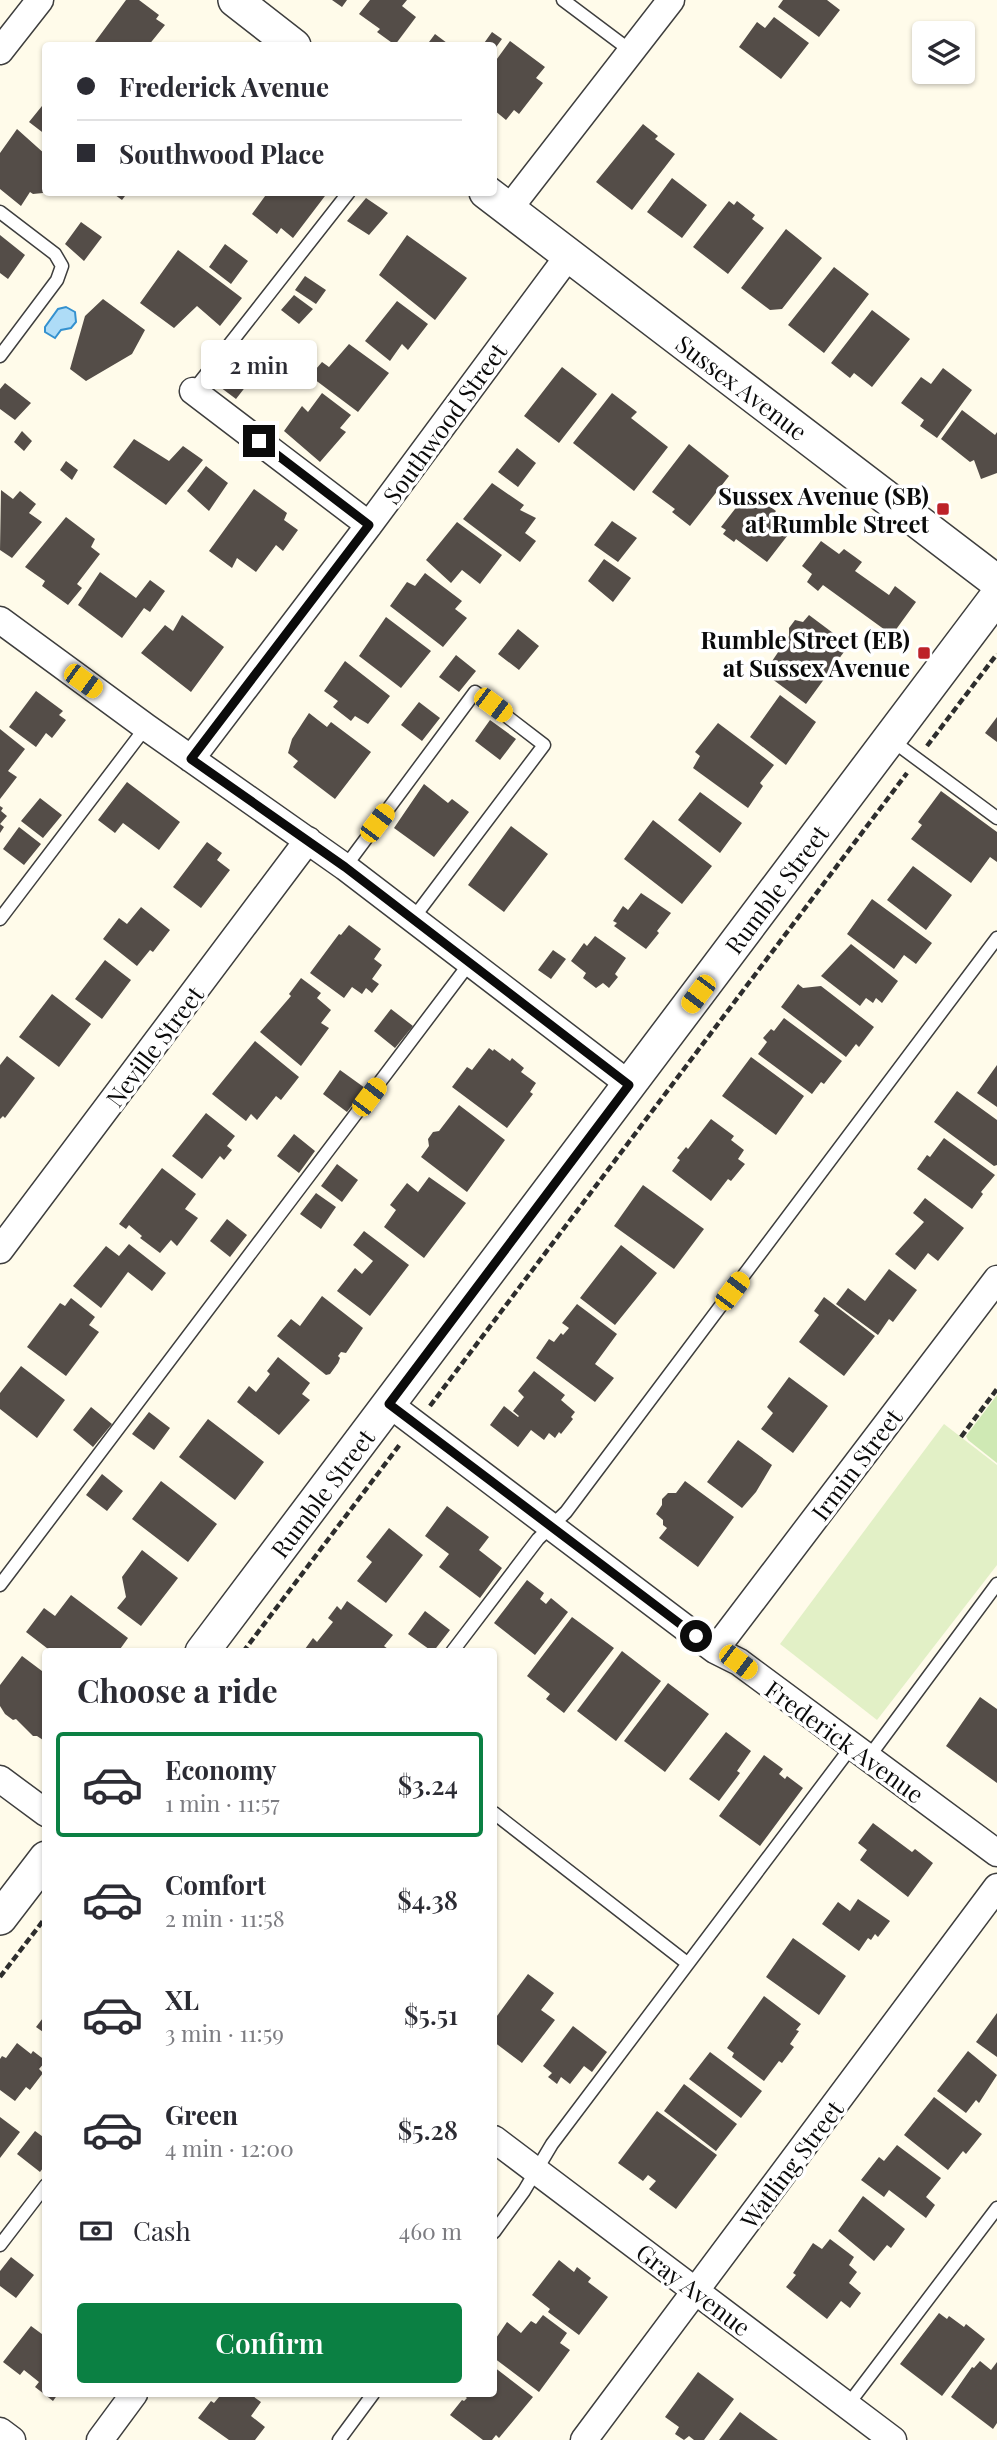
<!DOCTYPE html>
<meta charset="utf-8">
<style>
body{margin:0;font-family:"Playfair Display",serif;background:#f2f2f3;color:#2b2b33;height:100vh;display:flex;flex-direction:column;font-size:26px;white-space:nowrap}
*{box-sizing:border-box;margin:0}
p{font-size:23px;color:#7c7c81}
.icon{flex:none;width:38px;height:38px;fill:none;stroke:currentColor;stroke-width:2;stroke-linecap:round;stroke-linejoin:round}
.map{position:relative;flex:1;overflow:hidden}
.side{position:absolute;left:42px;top:1648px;width:455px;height:749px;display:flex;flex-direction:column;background:#fff;border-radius:7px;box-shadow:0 2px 5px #0004}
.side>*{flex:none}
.banner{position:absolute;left:42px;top:42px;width:455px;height:154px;border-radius:7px;box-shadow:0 2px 5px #0004;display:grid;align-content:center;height:154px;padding:0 35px;background:#fff}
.fabs{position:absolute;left:912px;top:21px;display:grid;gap:14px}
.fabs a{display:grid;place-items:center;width:63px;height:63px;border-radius:7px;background:#fff;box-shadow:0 2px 5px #0004;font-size:35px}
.end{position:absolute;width:32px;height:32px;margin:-16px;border:9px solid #0b0b0b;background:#fff;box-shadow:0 0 0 4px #fff}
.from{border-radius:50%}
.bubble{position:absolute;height:49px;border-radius:7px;background:#fff;box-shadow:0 2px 5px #0004;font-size:23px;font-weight:600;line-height:49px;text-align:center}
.car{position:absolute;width:21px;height:42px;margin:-21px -10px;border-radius:9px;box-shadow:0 0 5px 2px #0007;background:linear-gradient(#f5c518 24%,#345 0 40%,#f5c518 0 76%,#345 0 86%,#f5c518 0)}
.banner b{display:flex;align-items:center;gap:24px;height:66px;font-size:26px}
.banner b+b{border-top:2px solid #e1e1e2}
.banner i{width:18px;height:18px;background:#2b2b33}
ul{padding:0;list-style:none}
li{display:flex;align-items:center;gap:21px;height:105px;margin:0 14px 10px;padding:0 21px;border:4px solid transparent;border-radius:7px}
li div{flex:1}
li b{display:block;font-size:26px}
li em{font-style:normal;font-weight:600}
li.active{border-color:#0b8043}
li>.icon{width:63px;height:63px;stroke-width:1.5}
h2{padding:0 35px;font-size:32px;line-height:84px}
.pay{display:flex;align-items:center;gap:18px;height:77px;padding:0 35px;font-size:26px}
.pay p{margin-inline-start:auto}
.button{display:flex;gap:14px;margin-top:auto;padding:14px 35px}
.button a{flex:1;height:80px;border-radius:7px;background:#0b8043;color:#fff;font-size:28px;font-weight:600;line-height:80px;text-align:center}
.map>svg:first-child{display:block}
</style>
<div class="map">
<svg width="997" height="2440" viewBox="0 0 997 2440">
<rect width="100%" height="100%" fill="#fffbea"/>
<path fill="#cfe9b4" d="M997 1395V1463L968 1440 966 1436Z"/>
<path fill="#e2f0c6" d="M944 1424 997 1465V1565L877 1720 780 1644Z"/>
<path fill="#aedcf7" stroke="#3491cf" stroke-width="2" d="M66 307 75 312 76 322 71 328 61 330 55 338 45 332V327L58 309Z"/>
<path fill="#544d48" d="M126 0H139L159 15 156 19 165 25 148 46H92Z
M332 0H347L342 7Z
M370 0H407L402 6 416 17 395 45 377 32 380 29 359 14Z
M783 0H827L840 10 819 37 778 7Z
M774 17 809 43 781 79 739 47 757 22 765 28Z
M492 32 502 39 494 50V46H482Z
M435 34 451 46H426Z
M510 41 545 67 536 78 543 83 519 114 514 110 506 120 494 110V69L496 65 494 63Z
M46 101V135L29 122Z
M643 124 658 136 655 139 675 154 632 210 596 182Z
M17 129 46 155 44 176 46 190 43 193 33 194 30 192 21 206 0 189V153Z
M672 178 707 205 682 238 647 212Z
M111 192H128L122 200Z
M268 192H328L293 238 281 228 277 234 252 214Z
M366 198 388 213 369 235 347 221Z
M729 201 734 205 737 201 755 215 752 219 764 228 728 274 693 247Z
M81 222 102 237 84 261 65 244Z
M786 229 822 258 782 309 770 310 741 288Z
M0 235 25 255 8 279 0 273Z
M407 235 467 278 435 320 379 275Z
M225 244 248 261 231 284 209 267Z
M178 250 242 298 220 326 197 306 174 328 140 303Z
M834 267 869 294 824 353 788 325Z
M305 276 326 290 316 304 295 290Z
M294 295 313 309 299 324 281 310Z
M103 299 145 330 132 354 86 381 70 369 85 316Z
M397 301 428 324 408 350 402 344 390 361 365 341Z
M872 310 910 339 872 387 854 373 850 378 831 363Z
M349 344 389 373 358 412 310 376 322 362 329 367Z
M562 367 597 394 559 443 524 416Z
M943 368 972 390 937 438 920 426 924 420 901 403 921 377 931 384Z
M232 369 250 381 236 399 220 387Z
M5 383 31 403 15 420 0 409V389Z
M322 393 351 415 340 428 346 432 320 462 284 431 302 406 308 412Z
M612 393 637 412 631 418 668 447 634 491 573 443Z
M962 410 995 435 997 432V473L981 479 974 460 970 462 941 439Z
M22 431 32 441 24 451 14 442Z
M134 439 169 461 183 446 203 460 166 505 113 467Z
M689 444 729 476 690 526 672 512 675 509 652 492Z
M517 448 536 463 518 487 498 472Z
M66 461 78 470 72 480 60 470Z
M206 466 228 483 209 511 187 491Z
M492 483 524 505 520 510 536 518 525 533 536 541 520 562 463 519Z
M254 489 287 513 284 520 298 530 283 551 276 545 256 572 237 558 232 568 209 551Z
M1 490 13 499 20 491 36 504 29 513 42 522 12 558 0 550Z
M745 496 753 503 757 497 776 511 772 516 791 531 767 562 736 539 734 542 723 534 726 530 721 527Z
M66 517 95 539 91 547 100 554 77 584 82 588 68 605 42 586 45 581 25 567Z
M612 521 637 538 618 562 594 545Z
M457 522 502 555 480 584 462 570 451 583 426 560Z
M821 541 839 554 844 549 862 562 855 571 889 595 895 586 916 602 892 635 823 585 818 591 807 582 812 574 802 566Z
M604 559 631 578 613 602 588 581Z
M100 572 136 598 150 580 165 591 150 612 144 608 122 638 78 605Z
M425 573 462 601 455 609 467 618 443 647 390 606 407 582 415 586Z
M182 615 224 647 191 692 141 653 165 625 173 631Z
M809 615 849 645 806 704 764 673 789 636V628L795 620 803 622Z
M386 617 431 651 401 688 359 656Z
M518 629 539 646 519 670 498 654Z
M456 655 476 671 459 692 439 677Z
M345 661 390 696 368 724 355 716 351 721 333 707 338 701 324 691Z
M36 691 63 711 59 715 66 720 52 738 46 733 36 747 9 727Z
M780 695 816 722 786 765 750 737Z
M419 702 440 718 422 741 401 725Z
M309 713 327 727 331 722 371 752 335 799 293 767 298 761 288 753 292 739Z
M997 717V742L985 733Z
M490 720 516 739 500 760 475 741Z
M718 723 774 765 760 783 763 786 748 808 693 768 700 756 695 752Z
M0 729 25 749 8 771 17 777 0 799Z
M127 782 180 822 159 850 123 823 115 833 98 820Z
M424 784 448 803 452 799 469 812 434 857 394 828Z
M941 791 997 832V862L990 857 971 883 911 839 922 825 918 822Z
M700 792 742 823 720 853 678 820Z
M40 798 62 815 43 838 21 821Z
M0 806 3 808 1 811 7 816 0 824 4 827 0 833Z
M653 820 712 866 682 904 624 859Z
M511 826 548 854 504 912 468 885Z
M19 827 41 844 24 865 3 849Z
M207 842 222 853 217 860 230 870 201 908 173 887Z
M913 866 952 895 926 930 887 900Z
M641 893 671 913 657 931 659 933 646 949 614 926 617 923 613 921 623 906 628 910Z
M872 899 932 943 916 964 904 955 894 969 847 934Z
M141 907 170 930 153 952 150 950 137 966 103 939 119 918 127 924Z
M349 925 381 949 374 959 382 965 372 979 379 984 372 993 366 988 362 994 352 987 344 998 310 973 339 934 341 935Z
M595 936 626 958 615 974 618 977 609 988 603 983 596 988 583 978 586 973 571 961 584 943 587 946Z
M851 944 898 981 882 1003 876 998 873 1003 866 998 860 1006 821 976Z
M553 950 566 959 551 979 538 970Z
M105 960 131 980 102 1019 75 999Z
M301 978 321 993 317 998 331 1010 321 1023 329 1028 301 1066 260 1032 291 996 289 994Z
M798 984 803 988 821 986 874 1027 859 1047 856 1044 846 1057 781 1007Z
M52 994 91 1024 59 1067 19 1037Z
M391 1009 413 1026 395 1048 374 1031Z
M784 1018 842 1061 824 1084 821 1082 812 1094 758 1054 767 1042 763 1038 771 1029 774 1031Z
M255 1041 299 1077 281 1100 276 1096 257 1120 251 1114 246 1121 212 1094Z
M489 1048 493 1051 494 1049 510 1061 512 1058 524 1068 521 1072 536 1083 530 1092 533 1094 507 1128 452 1087 467 1067 472 1070Z
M7 1056 35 1078 5 1118 3 1116 0 1119V1065Z
M751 1057 804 1096 776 1135 722 1096Z
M997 1065V1107L977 1093Z
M340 1070 365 1088 347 1112 323 1094Z
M957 1091 997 1120V1165L994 1166 934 1122Z
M459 1105 505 1140 467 1192 421 1157 429 1146 428 1139 433 1132 439 1131Z
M206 1113 235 1136 227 1146 232 1150 224 1160 220 1156 202 1179 172 1156Z
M711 1119 734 1136 731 1140 744 1150 738 1159 745 1164 731 1181 728 1179 711 1201 672 1171 680 1160 677 1158 686 1147 688 1149Z
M294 1134 315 1151 299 1173 277 1156Z
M944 1138 995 1175 981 1192 983 1194 972 1209 917 1169 927 1155 930 1157Z
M337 1164 358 1180 342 1202 321 1186Z
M162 1168 196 1194 185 1209 198 1218 177 1246 171 1240 160 1253 140 1238 142 1236 129 1225 126 1229 119 1224Z
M429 1177 466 1203 424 1258 384 1227 396 1210 390 1205 407 1183 418 1192Z
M643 1185 704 1229 674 1269 614 1226Z
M316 1193 336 1207 321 1229 300 1214Z
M925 1198 964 1228 938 1261 928 1253 915 1270 895 1254 924 1222 913 1213Z
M227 1219 247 1235 230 1257 210 1241Z
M364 1231 409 1265 370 1316 337 1291 355 1268 362 1274 373 1261 353 1245Z
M129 1244 166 1273 152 1291 128 1272 101 1308 73 1286 106 1246 119 1256Z
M621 1245 657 1273 615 1325 580 1298Z
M889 1269 917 1290 893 1322 889 1319 878 1335 836 1304 848 1288 865 1301Z
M322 1296 363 1328 346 1353 341 1352 338 1356 340 1358 338 1363 330 1374 326 1375 277 1336 291 1319 300 1326Z
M824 1297 875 1336 844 1376 799 1342 819 1315 814 1311Z
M71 1298 95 1317 89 1325 99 1332 66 1376 27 1347 60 1303 65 1306Z
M577 1304 617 1334 595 1364 614 1378 595 1402 536 1358 549 1339 554 1342 561 1333 563 1335 569 1328 562 1323Z
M278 1357 310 1383 302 1394 310 1400 279 1435 237 1402 249 1386 256 1392 270 1374 267 1371Z
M21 1366 65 1400 37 1438 0 1409V1393Z
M534 1371 565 1395 561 1400 575 1412 571 1417 573 1419 561 1434 559 1432 555 1438 549 1433 544 1440 531 1430 518 1447 490 1425 504 1406 518 1417 519 1416 513 1411 524 1397 518 1391Z
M789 1377 828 1406 793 1453 761 1429 773 1413 767 1407Z
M91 1407 112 1424 93 1447 73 1430Z
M149 1412 170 1428 154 1450 132 1434Z
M208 1419 264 1462 235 1500 179 1457Z
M738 1440 772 1465 756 1492 742 1508 707 1482Z
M102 1474 123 1491 107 1511 86 1495Z
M161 1481 217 1524 188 1562 132 1519Z
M685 1481 734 1517 698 1567 659 1538 667 1528 663 1525V1520L656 1514 662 1505V1499L668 1493H676Z
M447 1506 489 1537 479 1550 502 1568 480 1598 439 1567 449 1554 425 1536Z
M389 1528 423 1555 386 1603 357 1581 372 1562 366 1557Z
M142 1550 178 1578 141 1626 117 1608 126 1597 122 1577Z
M527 1580 544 1593 540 1599 546 1604 551 1598 568 1612 535 1655 494 1623Z
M71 1595 128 1638 118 1652H52L26 1632 44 1608 55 1616Z
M347 1601 393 1635 384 1646 388 1649 386 1652H308L305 1649 313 1638 317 1642 333 1622 328 1618 337 1606 341 1610Z
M425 1611 450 1630 433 1652 408 1634Z
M572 1617 614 1648 564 1713 546 1699 550 1694 527 1676Z
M622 1651 661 1681 616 1741 577 1711Z
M22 1656 46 1674V1742L37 1736H33L16 1719 13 1720 5 1714 0 1706V1685Z
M668 1683 709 1714 665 1772 624 1741Z
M980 1697 997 1709V1783L946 1746Z
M726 1732 751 1751 737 1771 740 1773 719 1801 689 1779Z
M764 1755 783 1769 779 1774 785 1779 787 1776 803 1788 760 1846 719 1816Z
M873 1823 912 1852 915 1849 933 1863 908 1897 860 1860 867 1850 858 1843Z
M858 1899 890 1921 878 1937 875 1934 871 1940 868 1938 859 1951 822 1924 838 1902 850 1911Z
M793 1938 846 1976 819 2015 766 1977Z
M528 1974 554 1993 541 2010 555 2020 522 2063 494 2042V2020Z
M764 1996 801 2024 796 2030 799 2031 790 2044 794 2047 782 2063 779 2061 764 2081 732 2057 734 2053 727 2048Z
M997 2013V2057L976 2042Z
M46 2014V2034L36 2027Z
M573 2026 607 2052 592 2072 584 2066 570 2084 561 2077 557 2084 548 2077 552 2073 543 2066Z
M17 2043 31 2054 33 2051 46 2061 39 2069 43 2073 30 2090 26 2087 15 2101 0 2090V2059L2 2056 6 2058Z
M968 2051 997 2075 979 2103 976 2100 966 2113 937 2091Z
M710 2052 762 2091 741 2118 689 2079Z
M684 2084 737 2124 716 2151 664 2111Z
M934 2097 982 2134 966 2154 963 2151 948 2170 904 2135Z
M657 2111 717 2155 676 2209 649 2189 656 2181 648 2175 643 2181 618 2163Z
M0 2117 20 2132 0 2158Z
M35 2131 46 2139V2164L40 2172 17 2154Z
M897 2145 941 2178 926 2197 935 2205 926 2218 889 2190 884 2197 861 2180 879 2157 884 2161Z
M863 2196 905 2229 891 2248 887 2245 874 2261 838 2231Z
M830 2239 854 2257 849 2265 857 2272 849 2283 861 2293 850 2308 841 2301 827 2319 786 2287 796 2275 793 2273 813 2243 822 2249Z
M11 2257 34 2275 16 2298 0 2286V2271Z
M559 2260 574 2272 577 2267 591 2278 588 2282 608 2297 579 2335 548 2312 550 2309 532 2295Z
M939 2313 947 2319 949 2316 964 2327 966 2324 985 2339 942 2396 900 2364Z
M543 2315 567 2333 560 2343 570 2350 539 2392 494 2358V2341L507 2322 521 2333 531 2321 536 2324Z
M31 2326 46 2337V2394H58L53 2401 35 2387 39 2382 24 2370 20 2375 3 2362Z
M980 2361 991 2370 997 2362V2423L993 2429 951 2397 972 2367 974 2368Z
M494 2367 533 2397 499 2438 496 2435 492 2440H483L450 2415 462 2400 464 2401 467 2398 462 2394H494Z
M698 2372 734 2399 704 2440H694L689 2436 684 2440 675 2434 679 2427 665 2417Z
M215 2394H250L261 2402 251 2416 265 2427 255 2440H229L198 2418 211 2401 214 2403 219 2397Z
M740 2412 778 2440H719Z"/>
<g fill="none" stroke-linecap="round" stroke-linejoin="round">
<defs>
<path id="service" d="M563 0 631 51
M0 212 55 254 62 266 57 280 0 356
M193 391 349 192
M890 739 997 818
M345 867 475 692 544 745 412 920
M0 919 146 727
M0 1585 469 964
M452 1652 538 1539 566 1512 997 938
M868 1758 997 1584
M494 1813 687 1963
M494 2232 524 2191 552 2144 852 1746
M0 2245 46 2185
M847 2406 997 2208
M339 2440 373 2394"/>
<path id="minor" d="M0 51 40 0
M508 210 671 0
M193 391 369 525
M0 620 146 727 345 867 630 1085
M191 759 369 525 569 255
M0 1250 308 840
M389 1404 696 1636 715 1650 739 1662 997 1853
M715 1650 997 1279
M0 1779 46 1813
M494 2139 893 2440
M0 2431 12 2440
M100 2440 134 2394
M584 2440 997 1887"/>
<path id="tertiary" d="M235 0 294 46
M486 192 997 582
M202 1652 997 596
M0 1918 46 1858"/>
</defs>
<use href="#service" stroke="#3e3e3e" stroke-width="15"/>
<use href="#minor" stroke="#3e3e3e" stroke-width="29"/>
<use href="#tertiary" stroke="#3e3e3e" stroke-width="36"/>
<path stroke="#2d2d2d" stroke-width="4.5" stroke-dasharray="7 3.5" stroke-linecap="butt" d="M927 746 997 654
M430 1406 907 773
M961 1437 997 1389
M243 1652 401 1443
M0 1977 46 1917"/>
<use href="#service" stroke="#fff" stroke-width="12"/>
<use href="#minor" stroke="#fff" stroke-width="26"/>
<use href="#tertiary" stroke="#fff" stroke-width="33"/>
</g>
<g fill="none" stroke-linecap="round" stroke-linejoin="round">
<path stroke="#0b0b0b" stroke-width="9" d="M259 441 369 525 191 759 345 867 629 1085 389 1404 696 1636"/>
</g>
<g fill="#bd2229" stroke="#fff" stroke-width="2.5">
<rect x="936" y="502" width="14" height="14" rx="3.5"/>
<rect x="917" y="646" width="14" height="14" rx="3.5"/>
</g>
<g text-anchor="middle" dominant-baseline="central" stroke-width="7" stroke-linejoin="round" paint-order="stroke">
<g font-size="24" fill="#0b0b0b" stroke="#fff">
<text transform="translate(742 387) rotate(37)">Sussex Avenue</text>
<text transform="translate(444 423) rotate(-54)">Southwood Street</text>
<text transform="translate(776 889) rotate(-53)">Rumble Street</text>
<text transform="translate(154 1046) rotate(-53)">Neville Street</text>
<text transform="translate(856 1464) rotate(-53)">Irmin Street</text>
<text transform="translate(322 1493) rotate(-53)">Rumble Street</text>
<text transform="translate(845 1741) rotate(36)">Frederick Avenue</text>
<text transform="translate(791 2164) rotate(-53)">Watling Street</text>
<text transform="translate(694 2289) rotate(37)">Gray Avenue</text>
</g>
<g font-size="24" font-weight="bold" fill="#0b0b0b" stroke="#fff" text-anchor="end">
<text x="929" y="495">Sussex Avenue (SB)<tspan x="929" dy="28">at Rumble Street</tspan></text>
<text x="910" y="639">Rumble Street (EB)<tspan x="910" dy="28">at Sussex Avenue</tspan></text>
</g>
</g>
</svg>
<div class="fabs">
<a><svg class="icon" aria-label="layers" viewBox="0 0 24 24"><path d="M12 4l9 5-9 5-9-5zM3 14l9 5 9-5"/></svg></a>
</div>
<i class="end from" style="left:696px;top:1636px"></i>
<i class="end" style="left:259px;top:441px"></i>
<div class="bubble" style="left:201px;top:340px;width:116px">2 min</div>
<i class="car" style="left:83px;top:681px;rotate:126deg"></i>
<i class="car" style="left:493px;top:705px;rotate:127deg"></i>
<i class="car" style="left:377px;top:823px;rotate:37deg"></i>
<i class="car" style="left:698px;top:994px;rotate:217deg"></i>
<i class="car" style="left:369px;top:1097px;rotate:37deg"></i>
<i class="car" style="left:732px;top:1291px;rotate:37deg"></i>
<i class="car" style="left:738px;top:1662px;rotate:127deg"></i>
<div class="banner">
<b><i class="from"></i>Frederick Avenue</b>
<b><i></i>Southwood Place</b>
</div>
<section class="side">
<h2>Choose a ride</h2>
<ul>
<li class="active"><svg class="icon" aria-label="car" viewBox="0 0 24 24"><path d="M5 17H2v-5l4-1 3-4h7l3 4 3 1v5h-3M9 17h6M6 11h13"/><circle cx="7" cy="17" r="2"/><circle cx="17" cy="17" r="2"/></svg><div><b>Economy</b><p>1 min · 11:57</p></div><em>$3.24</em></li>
<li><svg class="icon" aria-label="car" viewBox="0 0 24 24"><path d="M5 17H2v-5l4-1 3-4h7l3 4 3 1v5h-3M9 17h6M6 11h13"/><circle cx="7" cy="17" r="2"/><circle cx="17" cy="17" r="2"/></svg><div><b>Comfort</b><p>2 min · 11:58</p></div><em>$4.38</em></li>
<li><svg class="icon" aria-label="car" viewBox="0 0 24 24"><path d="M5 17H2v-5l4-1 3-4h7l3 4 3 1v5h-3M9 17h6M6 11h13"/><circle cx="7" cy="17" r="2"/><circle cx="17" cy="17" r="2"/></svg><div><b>XL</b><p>3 min · 11:59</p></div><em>$5.51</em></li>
<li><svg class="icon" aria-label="car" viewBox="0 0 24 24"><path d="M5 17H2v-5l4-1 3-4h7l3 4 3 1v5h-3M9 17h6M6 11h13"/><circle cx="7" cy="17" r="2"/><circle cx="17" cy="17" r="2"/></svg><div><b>Green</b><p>4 min · 12:00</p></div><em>$5.28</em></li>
</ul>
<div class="pay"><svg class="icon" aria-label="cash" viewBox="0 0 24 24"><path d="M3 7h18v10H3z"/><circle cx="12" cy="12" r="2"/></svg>Cash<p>460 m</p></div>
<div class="button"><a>Confirm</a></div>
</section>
</div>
